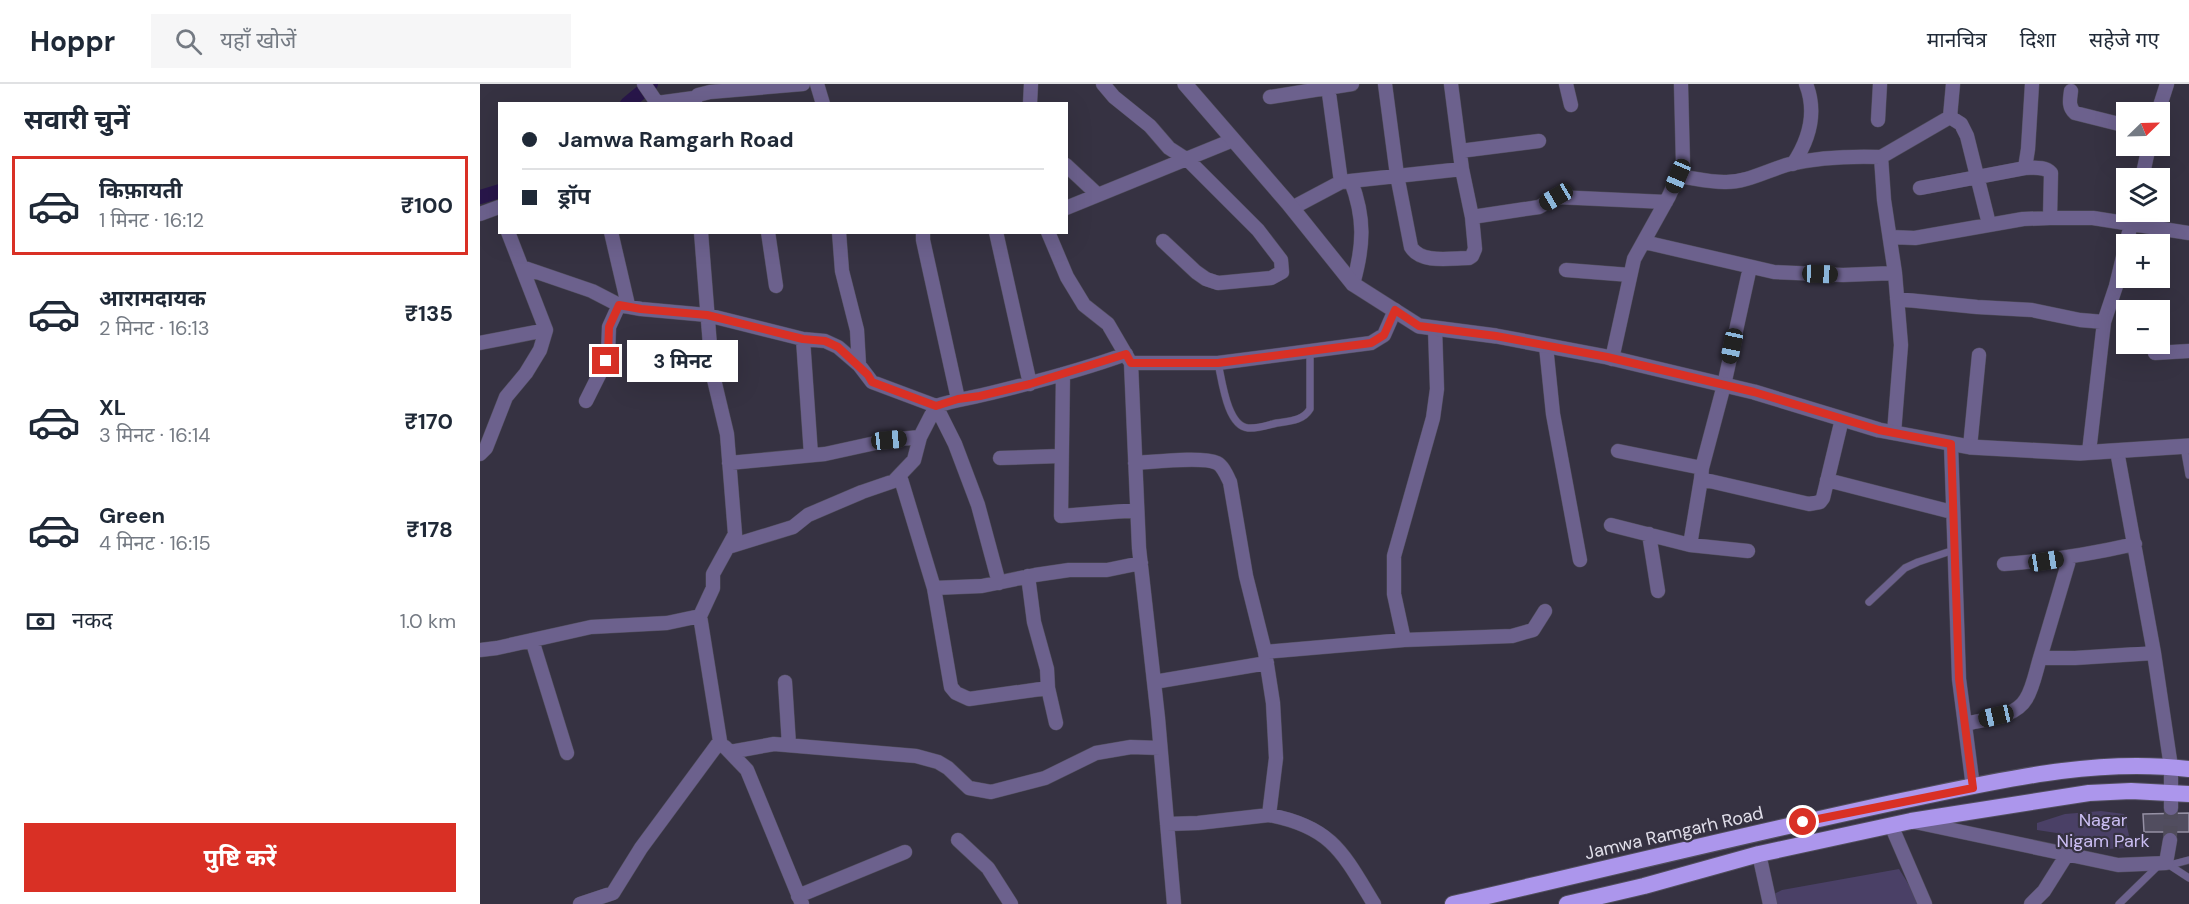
<!DOCTYPE html>
<html lang="hi">
<meta charset="utf-8">
<style>
body{margin:0;font-family:"DM Sans","Noto Sans Devanagari",sans-serif;background:#f6f6f7;color:#1f2937;height:100vh;display:flex;flex-direction:column;font-size:22px;white-space:nowrap}
*{box-sizing:border-box;margin:0}
p{font-size:20px;color:#747a83}
.icon{flex:none;width:33px;height:33px;fill:none;stroke:currentColor;stroke-width:2;stroke-linecap:round;stroke-linejoin:round}
.map{position:relative;flex:1;overflow:hidden}
.sheet{display:flex;flex-direction:column;background:#fff;width:480px}
.sheet>*{flex:none}
.hud{position:absolute;left:18px;top:18px;width:570px;height:132px;border-radius:0px;box-shadow:0 6px 24px #0002;display:grid;align-content:center;height:132px;padding:0 24px;background:#fff}
.needle{width:39px;rotate:67deg}
.tools{position:absolute;left:1636px;top:18px;display:grid;gap:12px}
.tools a{display:grid;place-items:center;width:54px;height:54px;border-radius:0px;background:#fff;box-shadow:0 6px 24px #0002;font-size:30px}
.end{position:absolute;width:27px;height:27px;margin:-14px;border:8px solid #d93025;background:#fff;box-shadow:0 0 0 3px #fff}
.from{border-radius:50%}
.bubble{position:absolute;height:42px;border-radius:0px;background:#fff;box-shadow:0 6px 24px #0002;font-size:20px;font-weight:700;line-height:42px;text-align:center}
.car{position:absolute;width:18px;height:36px;margin:-18px -9px;border-radius:8px;box-shadow:0 0 4px 2px #0007;background:linear-gradient(#222 24%,#8ab4d8 0 40%,#222 0 76%,#8ab4d8 0 86%,#222 0)}
.hud b{display:flex;align-items:center;gap:21px;height:57px;font-size:22px}
.hud b+b{border-top:2px solid #e0e1e3}
.hud i{width:15px;height:15px;background:#1f2937}
ul{padding:0;list-style:none}
li{display:flex;align-items:center;gap:18px;height:99px;margin:0 12px 9px;padding:0 12px;border:3px solid transparent;border-radius:0px}
li div{flex:1}
li b{display:block;font-size:22px}
li em{font-style:normal;font-weight:700}
li.current{border-color:#d93025}
li>.icon{width:54px;height:54px;stroke-width:1.5}
h2{padding:0 24px;font-size:27px;line-height:72px}
.pay{display:flex;align-items:center;gap:15px;height:66px;padding:0 24px;font-size:22px}
.pay p{margin-inline-start:auto}
.button{display:flex;gap:12px;margin-top:auto;padding:12px 24px}
.button a{flex:1;height:69px;border-radius:0px;background:#d93025;color:#fff;font-size:24px;font-weight:700;line-height:69px;text-align:center}
header{display:flex;align-items:center;gap:36px;box-sizing:border-box;height:84px;padding:0 30px;background:#fff;border-bottom:2px solid #e0e1e3}
header strong{font-size:28px}
nav{display:flex;gap:33px;margin-inline-start:auto;font-size:21px}
.search{width:420px;height:54px;background:#f6f6f7;display:flex;align-items:center;gap:15px;box-sizing:border-box;padding:0 21px;border-radius:0px;color:#747a83;font-size:22px}
main{display:flex;flex:1;min-height:0}
.map>svg:first-child{display:block}
</style>
<header>
<strong>Hoppr</strong>
<div class="search"><svg class="icon" aria-label="search" viewBox="0 0 24 24"><circle cx="10" cy="10" r="6"/><path d="M15 15l6 6"/></svg>यहाँ खोजें</div>
<nav><a>मानचित्र</a><a>दिशा</a><a>सहेजे गए</a></nav>
</header>
<main>
<section class="sheet">
<h2>सवारी चुनें</h2>
<ul>
<li class="current"><svg class="icon" aria-label="car" viewBox="0 0 24 24"><path d="M5 17H2v-5l4-1 3-4h7l3 4 3 1v5h-3M9 17h6M6 11h13"/><circle cx="7" cy="17" r="2"/><circle cx="17" cy="17" r="2"/></svg><div><b>किफ़ायती</b><p>1 मिनट · 16:12</p></div><em>₹100</em></li>
<li><svg class="icon" aria-label="car" viewBox="0 0 24 24"><path d="M5 17H2v-5l4-1 3-4h7l3 4 3 1v5h-3M9 17h6M6 11h13"/><circle cx="7" cy="17" r="2"/><circle cx="17" cy="17" r="2"/></svg><div><b>आरामदायक</b><p>2 मिनट · 16:13</p></div><em>₹135</em></li>
<li><svg class="icon" aria-label="car" viewBox="0 0 24 24"><path d="M5 17H2v-5l4-1 3-4h7l3 4 3 1v5h-3M9 17h6M6 11h13"/><circle cx="7" cy="17" r="2"/><circle cx="17" cy="17" r="2"/></svg><div><b>XL</b><p>3 मिनट · 16:14</p></div><em>₹170</em></li>
<li><svg class="icon" aria-label="car" viewBox="0 0 24 24"><path d="M5 17H2v-5l4-1 3-4h7l3 4 3 1v5h-3M9 17h6M6 11h13"/><circle cx="7" cy="17" r="2"/><circle cx="17" cy="17" r="2"/></svg><div><b>Green</b><p>4 मिनट · 16:15</p></div><em>₹178</em></li>
</ul>
<div class="pay"><svg class="icon" aria-label="cash" viewBox="0 0 24 24"><path d="M3 7h18v10H3z"/><circle cx="12" cy="12" r="2"/></svg>नकद<p>1.0 km</p></div>
<div class="button"><a>पुष्टि करें</a></div>
</section>
<div class="map">
<svg width="1709" height="820" viewBox="0 0 1709 820">
<rect width="100%" height="100%" fill="#363242"/>
<path fill="#4a4066" d="M1621 727 1644 730 1652 764 1621 765 1585 758 1583 750 1557 746V739L1585 730Z
M1419 785 1441 820H1295L1292 811 1302 806Z"/>
<g fill="none" stroke-linecap="round" stroke-linejoin="round">
<path stroke="#28164a" stroke-width="14" d="M147 20 171 0
M0 113 20 107"/>
</g>
<path fill="#514d5f" stroke="#9590a4" stroke-width="1.5" d="M1709 729V748H1664L1663 730Z"/>
<g fill="none" stroke-linecap="round" stroke-linejoin="round">
<path stroke="#504c5b" stroke-width="14" stroke-dasharray="14 7" stroke-linecap="butt" d="M1690 756 1691 724"/>
<defs>
<path id="service" d="M738 279C742 296 747 342 768 344 777 345 788 341 797 339 809 337 823 337 830 325V267
M1704 363 1709 391
M1389 518 1425 484 1438 478 1474 466
M1686 779 1709 794
M1690 781 1709 776
M1639 820 1680 780"/>
<path id="minor" d="M164 0 177 19 214 14
M337 0 343 20
M623 0 634 13 670 42 689 64 709 77 778 146 801 176 802 188 791 194 738 199 726 195 716 188 683 157
M905 0 917 91 931 163C941 180 971 174 989 174L992 172 995 165 992 133
M971 0 982 85 992 133 1059 123 1076 113 1186 118
M1086 0 1091 21
M1591 7C1590 15 1588 23 1595 29L1647 42
M790 13 872 0
M212 20 218 11 230 8 323 0
M550 20 551 0
M1678 28 1687 0
M1470 33 1481 40 1487 52 1509 140
M1398 36 1400 0
M980 67 1059 57
M1313 80C1329 56 1337 28 1326 0
M586 81 617 110
M1545 84C1554 84 1565 82 1571 89L1570 134
M1198 92C1213 94 1229 98 1244 98 1266 99 1288 86 1310 80 1340 73 1370 72 1401 73
M1662 94 1669 62
M871 97C885 134 884 161 873 200
M861 98 982 85
M1440 104 1545 84 1548 65 1552 0
M586 124 753 56
M812 124 861 98 848 2
M0 130 19 123
M131 148 148 221
M288 148 296 202
M443 148V156L478 315
M516 148 550 300
M568 148 587 193 604 221 628 240 649 276
M1410 153 1435 154 1543 135 1570 134H1613L1709 149
M1164 158 1294 188 1363 191 1415 189
M42 183 112 207 139 221 161 225 227 231 323 255 345 257 358 263 379 281
M1270 183 1244 301 1222 384 1221 395 1329 420 1340 418 1343 414 1362 335
M1086 186 1150 191
M1417 215 1497 223 1552 226 1600 236 1624 238 1609 368
M1624 238 1636 202 1651 140
M323 255 331 371
M0 259 66 246
M1066 262 1073 330 1100 476
M1675 269 1709 267
M1132 275 1154 175 1189 112 1203 80 1201 0
M583 290 581 432 657 426
M106 317 126 277 128 270 129 243 139 221
M1414 349 1421 261 1415 189 1404 116 1401 73 1470 33 1473 0
M1471 360 1479 595 1493 703
M1490 363 1499 271
M1138 367 1222 384
M1637 367 1674 569 1691 683V724
M0 370 6 364 26 313 46 289 60 266 66 246 28 148
M520 374 580 372
M249 379 345 370 409 356 440 353
M655 379C673 378 723 372 737 379 743 382 747 392 750 398L766 492 785 568 793 619 796 674 789 731 718 739 687 740
M420 392 454 504
M1347 396 1472 428
M1131 441 1210 461 1268 467
M1169 450 1178 507
M1210 461 1221 395
M248 463 313 443 328 431 382 408 414 397 434 376 440 353 456 322 392 298 379 281 377 246 362 187 359 148
M1590 473 1560 574H1595L1674 569
M1524 480C1568 477 1611 470 1655 460
M548 492 554 538 567 585 568 604 576 639
M519 499 498 421 475 360 456 322C474 316 492 314 511 309 556 298 602 286 646 270
M52 556 87 669
M924 556 914 510V472L953 334 957 305 955 244
M0 566 17 564 111 543 187 539 220 532 233 504V490L255 450 247 350 232 287 221 148
M785 568 924 556 1032 552 1053 546 1065 527
M305 598 309 661
M674 598 787 579
M568 604 489 615 476 609 471 603 454 504 502 502 555 491 589 486H627L661 479
M1485 640C1504 635 1535 634 1546 615 1553 604 1556 587 1560 574
M245 663 267 686 322 820
M250 668 294 660 436 672 458 678 468 684 489 704 511 708 565 694 616 669 651 663 680 664
M789 731C852 743 863 769 894 820
M1435 738 1638 781 1686 779 1690 756
M1411 741 1445 820
M478 756 508 784 531 820
M1279 770 1290 820
M318 812 425 768
M100 820 133 809 161 764 240 657 220 532
M694 820 678 634 659 464 651 279H738L891 259 904 251 915 226
M1551 820 1564 807 1586 772"/>
<path id="tertiary" d="M705 0 808 119 873 200 939 242 1016 252 1127 273 1274 308 1399 346 1490 363 1600 369 1709 362"/>
<path id="trunk" d="M973 820C1122 786 1271 749 1421 717 1514 698 1613 673 1709 685
M1087 820 1164 802 1279 770 1431 737 1609 709 1651 707 1709 710"/>
</defs>
<use href="#service" stroke="#514e5d" stroke-width="8"/>
<use href="#minor" stroke="#514e5d" stroke-width="15"/>
<use href="#tertiary" stroke="#514e5d" stroke-width="16"/>
<use href="#trunk" stroke="#514e5d" stroke-width="18"/>
<use href="#service" stroke="#6c618d" stroke-width="7"/>
<use href="#minor" stroke="#6c618d" stroke-width="14"/>
<use href="#tertiary" stroke="#6c618d" stroke-width="15"/>
<use href="#trunk" stroke="#ac96ec" stroke-width="16"/>
</g>
<g fill="none" stroke-linecap="round" stroke-linejoin="round">
<path stroke="#d93025" stroke-width="8" d="M126 277 128 270 129 243 139 221 161 225 227 231 323 255 345 257 358 263 388 291 392 298 456 322 478 315 500 312 550 300 646 270 651 279H738L891 259 904 251 915 226 939 242 1016 252 1127 273 1274 308 1399 346 1471 360 1479 595 1493 704 1323 738"/>
</g>
<g text-anchor="middle" dominant-baseline="central" stroke-width="4.5" stroke-linejoin="round" paint-order="stroke">
<g font-size="18" fill="#cbbef3" stroke="#363242">
<text x="1623" y="736">Nagar<tspan x="1623" dy="21">Nigam Park</tspan></text>
</g>
<g font-size="18" fill="#e1dfea" stroke="#363242">
<text transform="translate(1194 749) rotate(-13)">Jamwa Ramgarh Road</text>
</g>
</g>
</svg>
<div class="tools">
<a><svg class="needle" viewBox="-14 -14 28 28"><path d="M0-13l5 13h-10z" fill="#e53935"/><path d="M0 13l5-13h-10z" fill="#747a83"/></svg></a>
<a><svg class="icon" aria-label="layers" viewBox="0 0 24 24"><path d="M12 4l9 5-9 5-9-5zM3 14l9 5 9-5"/></svg></a>
<a>+</a>
<a>−</a>
</div>
<i class="end from" style="left:1323px;top:738px"></i>
<i class="end" style="left:126px;top:277px"></i>
<div class="bubble" style="left:147px;top:256px;width:111px">3 मिनट</div>
<i class="car" style="left:1198px;top:92px;rotate:203deg"></i>
<i class="car" style="left:1076px;top:113px;rotate:240deg"></i>
<i class="car" style="left:1340px;top:190px;rotate:92deg"></i>
<i class="car" style="left:1252px;top:262px;rotate:192deg"></i>
<i class="car" style="left:409px;top:356px;rotate:84deg"></i>
<i class="car" style="left:1566px;top:477px;rotate:81deg"></i>
<i class="car" style="left:1516px;top:632px;rotate:257deg"></i>
<div class="hud">
<b><i class="from"></i>Jamwa Ramgarh Road</b>
<b><i></i>ड्रॉप</b>
</div>
</div>
</main>
